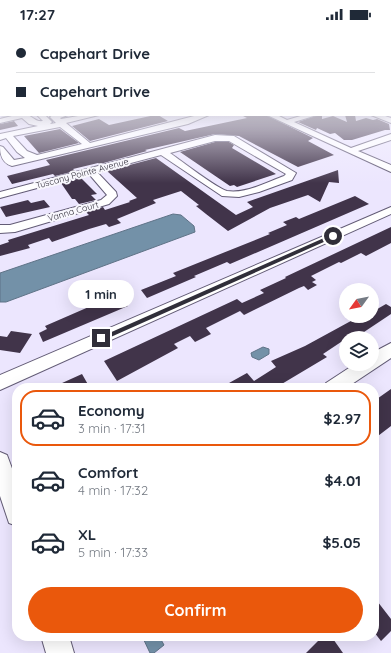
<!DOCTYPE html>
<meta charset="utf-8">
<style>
body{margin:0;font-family:Quicksand,sans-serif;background:#f2f2f3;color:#1f2937;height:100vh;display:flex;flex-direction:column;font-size:15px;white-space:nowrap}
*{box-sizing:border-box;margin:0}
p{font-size:13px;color:#747a83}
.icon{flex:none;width:22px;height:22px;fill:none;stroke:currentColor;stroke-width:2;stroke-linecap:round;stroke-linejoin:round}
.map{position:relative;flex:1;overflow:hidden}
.side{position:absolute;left:12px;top:355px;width:367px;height:258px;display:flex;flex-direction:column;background:#fff;border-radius:16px;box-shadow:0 4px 16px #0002}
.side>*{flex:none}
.hud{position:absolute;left:0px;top:0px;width:391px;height:88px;box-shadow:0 4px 16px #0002;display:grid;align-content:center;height:88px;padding:0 16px;background:#fff}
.needle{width:26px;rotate:237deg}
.fabs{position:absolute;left:339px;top:255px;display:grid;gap:8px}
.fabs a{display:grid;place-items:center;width:40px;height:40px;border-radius:50%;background:#fff;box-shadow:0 4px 16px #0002;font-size:20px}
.end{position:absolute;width:18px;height:18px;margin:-9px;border:5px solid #302e39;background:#fff;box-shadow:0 0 0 2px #fff}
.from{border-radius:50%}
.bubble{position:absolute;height:28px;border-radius:14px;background:#fff;box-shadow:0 4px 16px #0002;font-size:13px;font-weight:700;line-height:28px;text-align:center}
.hud b{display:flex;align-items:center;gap:14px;height:38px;font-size:15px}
.hud b+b{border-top:1px solid #e0e1e3}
.hud i{width:10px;height:10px;background:#1f2937}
ul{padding:7px 0 0;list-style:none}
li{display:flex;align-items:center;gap:12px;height:56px;margin:0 8px 6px;padding:0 8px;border:2px solid transparent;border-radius:16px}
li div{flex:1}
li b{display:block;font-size:15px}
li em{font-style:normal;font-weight:700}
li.selected{border-color:#ea580c}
li>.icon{width:36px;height:36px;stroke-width:1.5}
.button{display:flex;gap:8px;margin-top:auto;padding:8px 16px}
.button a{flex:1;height:46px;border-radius:24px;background:#ea580c;color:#fff;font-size:16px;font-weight:700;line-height:46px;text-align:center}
.status{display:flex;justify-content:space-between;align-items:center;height:28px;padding:0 20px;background:#fff;direction:ltr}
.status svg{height:11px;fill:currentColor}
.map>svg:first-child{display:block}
</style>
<div class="status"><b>17:27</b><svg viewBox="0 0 49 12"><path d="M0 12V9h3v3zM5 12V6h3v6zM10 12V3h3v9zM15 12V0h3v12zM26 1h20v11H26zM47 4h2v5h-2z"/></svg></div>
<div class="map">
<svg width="391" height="625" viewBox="0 0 391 625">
<rect width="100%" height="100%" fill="#ece6fe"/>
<path fill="#7391a8" stroke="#5f7387" d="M173 186 181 187 194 198 195 204 6 274H0V245Z
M263 319 269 321V326L259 332 252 329 251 325Z
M142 608H159L164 617 154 625H150Z"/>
<path fill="#41344a" d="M155 87H158L168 93 90 113 72 98 99 91 109 97Z
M241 87H266L313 110 308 113 334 127 298 139 239 108 215 106 145 122 147 123 100 136 98 135 73 141 75 143 55 148 53 146 12 156 7 148 50 137 46 132 179 100 185 103 247 90Z
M318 87H322V91L333 88 347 94 345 87H355L356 93 366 90 373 92 377 91 389 96 390 102H385L352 112H344L335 105 330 106 317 100 316 102 298 94Z
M14 93 18 98 0 102V96Z
M60 101 79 115 39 125 24 108Z
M215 114H229L234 117 232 120 276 146 237 159 234 157 230 158 180 124Z
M156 130 236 187 253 179 247 174 338 142 339 155 329 154 320 174 308 167 270 180 228 203 206 186 196 178 199 177 181 163 153 172 156 175 117 191 121 195 109 199 106 196 89 201 52 214 49 210 28 217 30 220 0 228V217L9 214 8 212 89 187 86 184 103 179 105 182 130 174 129 173 137 170 107 143Z
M81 150 97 166 91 167 96 172 79 176 75 171H72L61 155Z
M355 168 369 176 230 236 227 234 194 248 196 249 147 270 141 262 176 248 173 245 270 206 268 205 287 197 283 194 296 189 299 191Z
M28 172 31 175 44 172 50 179 6 189 0 179Z
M391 199V215L366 228 361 225 341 235 339 234 311 248 316 252 312 254 317 257 308 262 304 258 299 260 244 287 240 283 206 300 211 306 195 314 190 308 174 316 178 320 117 353 104 333 237 271 242 275 264 265 260 262 286 250 285 249Z
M120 268 128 278 43 314 39 305 47 301 45 298 91 278 92 279Z
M386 276 391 279V286L355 310H346V318L341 314 323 326 327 329 275 360H220L247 345 254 353 276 339 271 333 305 318 360 288H372V284Z
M11 303 32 306 20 325 0 322V308L7 309Z
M82 346 90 360H51Z
M391 361V398L374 411V373Z
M374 569 391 591V603L381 613 374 604Z
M323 608H331L343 625H306Z"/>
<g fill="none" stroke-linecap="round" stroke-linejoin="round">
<path stroke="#c6c1d7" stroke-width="8" stroke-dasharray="8 4" stroke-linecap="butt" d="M4 87 6 90"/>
<defs>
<path id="minor" d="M16 87C19 87 24 86 27 87 34 89 35 94 43 93L37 87H45L52 94 50 96 56 95 50 89 53 87H68L60 90 61 91 84 87H99L66 95 90 115 198 87H209L188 96 12 138C2 135 0 127 0 118L3 119 14 132 25 130 17 124 6 110 0 112V106L38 98 29 96 22 90 0 95V91ZM60 99 82 116 37 127 27 123 13 108Z
M267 87H277L287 92 304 87H317L294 94 351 120 391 106V112L358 123 391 137V144Z
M371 87H382L391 90V95Z
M215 107 234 108 296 145 292 152 259 164 239 169 222 168 161 127 97 144 116 164 117 168 109 176 15 204 0 205V197H10L101 172 107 167 89 146 0 170V164ZM215 113H229L286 146 284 148C267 154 246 166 227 163 218 161 180 132 170 125Z
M391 179V186L0 362V347Z
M391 315V330L346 360H323L326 355 355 336H372V325Z
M0 424 7 427 17 454V498L9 495 0 468Z
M41 608H69L74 625H46Z"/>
<path id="major" d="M1 77V83L0 84V78Z"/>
</defs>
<use href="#minor" stroke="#635c76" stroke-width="2"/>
<use href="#major" stroke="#635c76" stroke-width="2"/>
<use href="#minor" fill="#fff" fill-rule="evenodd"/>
<use href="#major" fill="#fff" fill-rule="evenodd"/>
</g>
<linearGradient id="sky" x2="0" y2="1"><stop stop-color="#79a6ce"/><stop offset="0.44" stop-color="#f6f4ff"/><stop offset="1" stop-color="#f6f4ff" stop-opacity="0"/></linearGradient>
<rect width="391" height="155" fill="url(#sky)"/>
<path fill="#302e39" d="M333 206 335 209 104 312 98 310Z"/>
<g text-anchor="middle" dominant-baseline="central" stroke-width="4" stroke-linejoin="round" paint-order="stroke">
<g font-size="9" fill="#302e39" stroke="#f8f7fd">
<text transform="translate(82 145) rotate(-15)">Tuscany Pointe Avenue</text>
<text transform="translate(73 183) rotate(-16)">Vanna Court</text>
</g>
</g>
</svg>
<div class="fabs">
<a><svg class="needle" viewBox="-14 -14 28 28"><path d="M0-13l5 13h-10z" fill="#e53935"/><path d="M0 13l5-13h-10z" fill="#747a83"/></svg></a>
<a><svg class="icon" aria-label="layers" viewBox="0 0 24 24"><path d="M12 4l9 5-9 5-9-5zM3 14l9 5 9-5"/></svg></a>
</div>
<i class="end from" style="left:333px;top:208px"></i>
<i class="end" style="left:101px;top:310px"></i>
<div class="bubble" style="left:68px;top:252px;width:66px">1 min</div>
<div class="hud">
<b><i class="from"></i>Capehart Drive</b>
<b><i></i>Capehart Drive</b>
</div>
<section class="side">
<ul>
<li class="selected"><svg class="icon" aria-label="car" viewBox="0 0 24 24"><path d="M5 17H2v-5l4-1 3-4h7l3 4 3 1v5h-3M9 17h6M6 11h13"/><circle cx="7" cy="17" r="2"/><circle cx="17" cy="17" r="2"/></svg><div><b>Economy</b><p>3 min · 17:31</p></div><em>$2.97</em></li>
<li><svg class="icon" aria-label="car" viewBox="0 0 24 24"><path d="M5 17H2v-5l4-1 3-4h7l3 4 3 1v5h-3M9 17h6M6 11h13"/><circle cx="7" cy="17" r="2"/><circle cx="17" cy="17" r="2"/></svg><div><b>Comfort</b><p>4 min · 17:32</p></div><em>$4.01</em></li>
<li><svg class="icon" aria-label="car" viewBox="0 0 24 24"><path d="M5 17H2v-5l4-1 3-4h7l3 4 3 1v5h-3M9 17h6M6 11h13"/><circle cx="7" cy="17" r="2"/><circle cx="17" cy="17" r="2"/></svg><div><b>XL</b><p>5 min · 17:33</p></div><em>$5.05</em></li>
</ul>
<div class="button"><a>Confirm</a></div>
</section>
</div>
